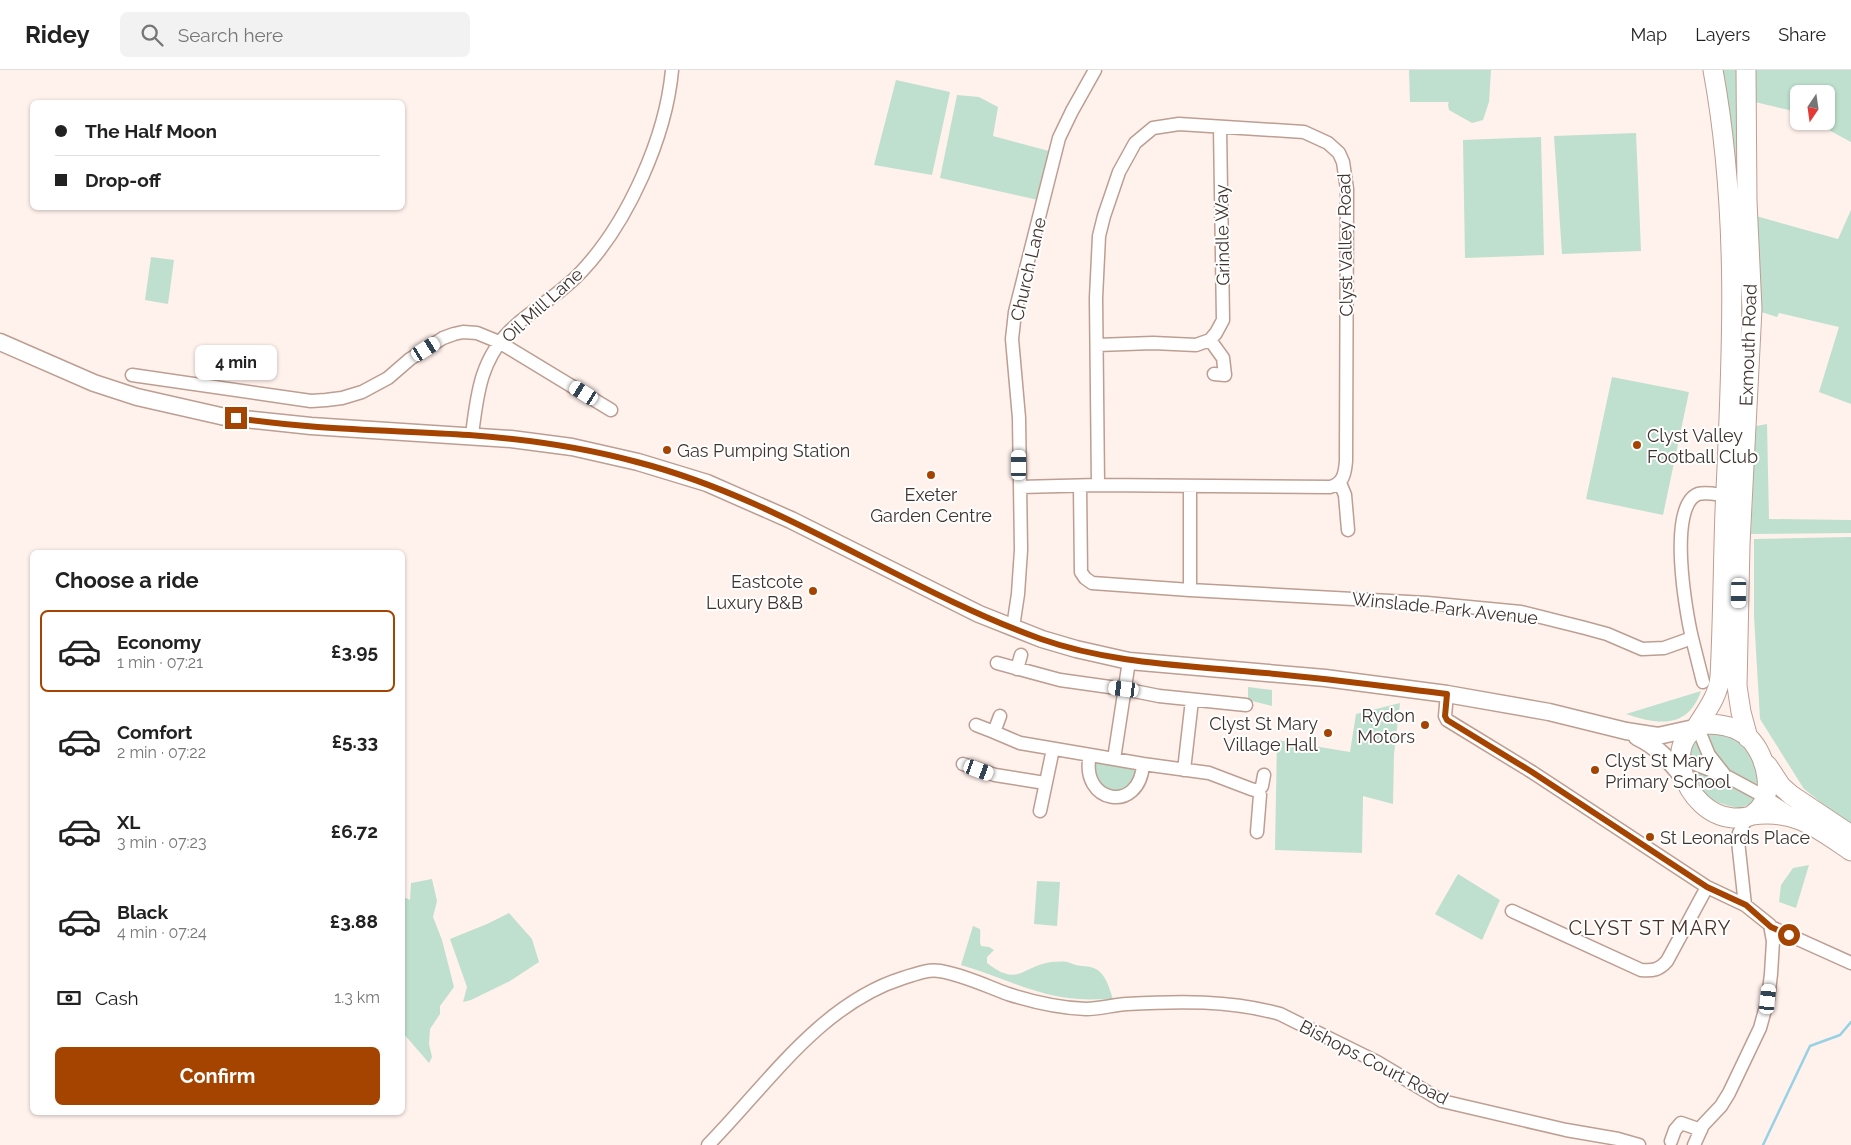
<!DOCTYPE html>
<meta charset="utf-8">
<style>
body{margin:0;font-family:Raleway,sans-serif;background:#f2f2f2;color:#222;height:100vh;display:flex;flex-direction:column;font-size:19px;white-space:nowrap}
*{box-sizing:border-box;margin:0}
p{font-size:16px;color:#767676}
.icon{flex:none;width:28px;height:28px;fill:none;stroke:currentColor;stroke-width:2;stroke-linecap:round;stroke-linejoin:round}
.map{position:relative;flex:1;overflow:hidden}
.side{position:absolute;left:30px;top:480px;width:375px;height:565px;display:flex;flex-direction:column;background:#fff;border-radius:8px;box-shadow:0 1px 4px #0004}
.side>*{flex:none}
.hud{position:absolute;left:30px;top:30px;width:375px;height:110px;border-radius:8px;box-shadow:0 1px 4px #0004;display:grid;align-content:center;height:110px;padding:0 25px;background:#fff}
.needle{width:32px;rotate:193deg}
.buttons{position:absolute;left:1790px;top:15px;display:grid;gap:10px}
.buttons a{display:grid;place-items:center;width:45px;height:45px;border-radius:8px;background:#fff;box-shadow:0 1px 4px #0004;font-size:25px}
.end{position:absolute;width:22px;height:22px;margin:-11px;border:6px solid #a54400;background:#fff;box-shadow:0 0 0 2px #fff}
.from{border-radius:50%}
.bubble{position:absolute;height:35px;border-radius:8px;background:#fff;box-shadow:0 1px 4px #0004;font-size:16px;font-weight:700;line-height:35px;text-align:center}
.car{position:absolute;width:15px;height:30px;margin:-15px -8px;border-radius:6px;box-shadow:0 0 4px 1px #0007;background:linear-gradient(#fff 24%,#345 0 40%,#fff 0 76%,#345 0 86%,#fff 0)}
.hud b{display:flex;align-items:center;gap:18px;height:48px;font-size:19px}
.hud b+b{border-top:1px solid #e0e0e0}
.hud i{width:12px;height:12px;background:#222}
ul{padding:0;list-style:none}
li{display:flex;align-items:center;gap:15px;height:82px;margin:0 10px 8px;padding:0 15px;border:2px solid transparent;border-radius:8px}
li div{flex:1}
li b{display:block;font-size:19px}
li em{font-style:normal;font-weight:700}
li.on{border-color:#a54400}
li>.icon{width:45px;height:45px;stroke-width:1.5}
h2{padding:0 25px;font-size:22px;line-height:60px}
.pay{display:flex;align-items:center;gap:12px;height:55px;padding:0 25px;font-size:19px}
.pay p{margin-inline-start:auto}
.primary-button{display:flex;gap:10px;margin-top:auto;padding:10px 25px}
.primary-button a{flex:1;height:58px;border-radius:8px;background:#a54400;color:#fff;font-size:20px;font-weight:700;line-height:58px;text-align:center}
header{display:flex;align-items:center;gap:30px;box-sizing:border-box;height:70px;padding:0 25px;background:#fff;border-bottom:1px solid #e0e0e0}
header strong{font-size:24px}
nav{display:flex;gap:28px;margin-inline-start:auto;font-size:18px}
.search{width:350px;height:45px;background:#f2f2f2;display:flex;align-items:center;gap:12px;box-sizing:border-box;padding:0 18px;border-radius:8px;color:#767676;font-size:19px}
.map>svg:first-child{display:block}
</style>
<header>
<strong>Ridey</strong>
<div class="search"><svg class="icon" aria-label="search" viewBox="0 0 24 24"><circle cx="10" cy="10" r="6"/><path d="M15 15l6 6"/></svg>Search here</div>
<nav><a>Map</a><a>Layers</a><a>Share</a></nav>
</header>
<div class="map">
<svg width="1851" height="1075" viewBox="0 0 1851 1075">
<rect width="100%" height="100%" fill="#fff1ec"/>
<path fill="#bfe0ce" d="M1409 0H1491L1489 32 1483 50 1472 53 1449 40 1448 34 1449 32H1410Z
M1718 0H1742L1747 202 1734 392Z
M1754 0H1851V72L1812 51H1826V24H1799V45L1789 40 1755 32Z
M896 10 950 22 932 105 874 95Z
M957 25 979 27 998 37 993 66 1053 82 1038 130 940 108Z
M1636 63 1641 181 1562 184 1554 66Z
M1541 67 1544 185 1465 188 1463 70Z
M1851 140V334L1819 322 1839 257 1779 243 1777 247 1755 240 1756 146 1838 169Z
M151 187 174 190 168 234 145 230Z
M1612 307 1689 322 1663 445 1586 429Z
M1767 354 1769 449 1851 450V463L1751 464 1756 356Z
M1851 467V756L1804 719 1760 649 1754 546V469Z
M1248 617 1272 620V636L1248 630Z
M1701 621C1688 659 1658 655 1626 644Z
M1400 633 1394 684 1393 734 1363 726 1362 783 1275 780 1277 670 1350 682 1356 644Z
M1712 661 1727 663 1751 680 1761 715 1756 728 1750 734 1740 738 1729 736 1710 730 1690 702V689L1692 677 1700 665Z
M1094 691 1139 698V708L1120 724 1097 716 1101 713 1093 698Z
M1809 795 1796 838 1779 832 1781 815 1793 798Z
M1458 804 1500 830 1482 870 1435 844Z
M432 809 437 831 433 847 442 870 454 917 440 936V944L430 959 429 974 432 987 429 993 403 963 402 826 410 830 411 813Z
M1037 811 1060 812 1057 856 1034 854Z
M509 843 532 869 539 892 510 911 471 930 463 932 467 917 450 869 487 854Z
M973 856 980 859C981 866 979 870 981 876L989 877 994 880 987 887V893C1019 918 1022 896 1051 892 1056 892 1062 891 1067 892 1071 893 1077 896 1082 896 1103 896 1107 910 1113 929 1102 929 1090 930 1079 929 1037 927 1000 906 961 895Z"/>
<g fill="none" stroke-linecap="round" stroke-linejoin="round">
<path stroke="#97d1e5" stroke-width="2.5" d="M1763 1075 1810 976 1840 965 1851 952"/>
<defs>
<path id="minor" d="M1210 270 1223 288 1225 305 1214 304
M1097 275 1153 273 1196 275 1210 270 1216 263 1223 250 1220 57
M132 305 311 331 326 330 342 328 362 322 388 308 410 289 443 268 454 264 463 262 477 263 499 272 611 340
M472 365C477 323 481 286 515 256 537 236 561 224 582 201 628 152 666 67 672 0
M1340 413 1345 425 1348 460
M1080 416 1081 502 1085 508 1092 513 1190 520 1427 533 1521 542 1585 558 1607 564 1642 579 1664 578 1692 568C1686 543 1667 436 1698 424 1708 421 1722 426 1732 426
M1020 417 1098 415 1330 417C1343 414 1345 404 1346 391L1347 119 1343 92 1339 83 1328 73 1304 62 1179 54 1153 58 1135 73 1119 102 1104 146 1099 166 1096 228 1098 415
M1190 520V417
M1013 557 1018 524 1021 480 1019 348 1012 269 1015 242 1059 68 1072 41 1095 0
M1692 568 1703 612
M997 593 1060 610 1124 619 1159 626 1246 635
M1017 599 1021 585
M1447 624 1445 646 1447 650 1532 702 1707 817 1745 835 1770 855 1773 871 1771 904 1768 929 1760 958 1729 1023 1721 1036 1703 1055 1694 1075
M976 655 994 662 1000 646
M1697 656 1709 685 1724 704
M994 662 1020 673 1143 694 1209 703 1251 719 1258 721 1260 725 1257 762
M1090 685C1079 733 1140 745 1143 694
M1677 687 1728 707 1765 727 1793 745
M1114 689 1129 591
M963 694 995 705 1045 713
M1184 700 1192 630
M1258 721 1262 716 1264 705
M1040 741 1053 679
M1745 835 1738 771 1739 763 1748 746
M1512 841 1641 900C1653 901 1659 900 1667 891L1707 817
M1771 857 1851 893
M1671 1071 1675 1060 1681 1053 1701 1060
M708 1075C767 1015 820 934 903 908 916 904 927 899 940 901 964 905 986 916 1008 924 1033 932 1059 938 1086 939 1099 939 1113 935 1127 934 1179 931 1230 930 1280 944L1377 992 1442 1031 1566 1060 1618 1069 1639 1075"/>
<path id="major" d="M0 272 94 313 137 327 225 347 311 356 511 369 572 377 638 392 707 413 791 450 979 544 1042 569 1076 579 1129 591 1325 608 1447 624 1549 642 1626 661 1658 666 1694 658
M1637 667C1658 677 1671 692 1685 710"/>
<path id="highway" d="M1746 0 1747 131 1752 239 1740 474 1737 616 1741 642 1748 668
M1706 654C1721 654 1736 656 1748 667 1767 685 1778 729 1752 745 1747 748 1738 748 1733 748 1684 744 1658 666 1706 654Z
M1697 656C1707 640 1718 626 1720 607 1723 551 1723 496 1725 441 1732 293 1740 146 1713 0
M1767 695 1781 716 1791 725 1851 765
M1752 745C1795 739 1817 758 1851 781"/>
</defs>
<use href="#minor" stroke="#bd9e92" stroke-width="15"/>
<use href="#major" stroke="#bd9e92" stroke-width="19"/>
<use href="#highway" stroke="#bd9e92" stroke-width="21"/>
<use href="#minor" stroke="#fff" stroke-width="12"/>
<use href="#major" stroke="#fff" stroke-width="16"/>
<use href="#highway" stroke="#fff" stroke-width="19"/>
</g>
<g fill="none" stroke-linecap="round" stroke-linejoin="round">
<path stroke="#a54400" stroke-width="6" d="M236 348C313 360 392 360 469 365 525 369 582 377 637 392 781 429 902 519 1041 569 1109 593 1182 595 1253 602 1318 607 1382 616 1447 624L1445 646 1447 650 1532 702 1707 817 1746 835 1771 857 1789 865"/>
</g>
<g fill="#a54400" stroke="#fff" stroke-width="2">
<circle cx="1637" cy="375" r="5"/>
<circle cx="667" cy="380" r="5"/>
<circle cx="931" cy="405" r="5"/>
<circle cx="813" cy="521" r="5"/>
<circle cx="1425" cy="655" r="5"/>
<circle cx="1328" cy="663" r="5"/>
<circle cx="1595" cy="700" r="5"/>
<circle cx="1650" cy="767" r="5"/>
</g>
<g text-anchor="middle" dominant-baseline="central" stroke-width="4" stroke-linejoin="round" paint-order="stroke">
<g font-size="18" fill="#40332e" stroke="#fff">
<text transform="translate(1222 165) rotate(-91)">Grindle Way</text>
<text transform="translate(1345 175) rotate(-91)">Clyst Valley Road</text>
<text transform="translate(1028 199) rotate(-77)">Church Lane</text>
<text transform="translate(542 235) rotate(-42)">Oil Mill Lane</text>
<text transform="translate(1748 275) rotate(-88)">Exmouth Road</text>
<text transform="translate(1445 538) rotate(6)">Winslade Park Avenue</text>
<text transform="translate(1374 992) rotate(27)">Bishops Court Road</text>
</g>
<g font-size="18" fill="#40332e" stroke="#fff" text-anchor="start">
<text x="1647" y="365">Clyst Valley<tspan x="1647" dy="21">Football Club</tspan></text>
<text x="677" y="380">Gas Pumping Station</text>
<text x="931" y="424" text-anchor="middle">Exeter<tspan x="931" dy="21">Garden Centre</tspan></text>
<text x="803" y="511" text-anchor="end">Eastcote<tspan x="803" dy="21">Luxury B&amp;B</tspan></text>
<text x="1415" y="645" text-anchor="end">Rydon<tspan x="1415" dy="21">Motors</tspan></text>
<text x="1318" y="653" text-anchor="end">Clyst St Mary<tspan x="1318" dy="21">Village Hall</tspan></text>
<text x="1605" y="690">Clyst St Mary<tspan x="1605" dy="21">Primary School</tspan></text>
<text x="1660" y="767">St Leonards Place</text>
</g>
<g font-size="20" letter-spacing="1" fill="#4b3228" stroke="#fff">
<text x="1650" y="858">CLYST ST MARY</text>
</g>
</g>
</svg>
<div class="buttons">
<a><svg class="needle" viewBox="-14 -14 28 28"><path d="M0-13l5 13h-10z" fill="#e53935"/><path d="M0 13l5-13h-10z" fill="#767676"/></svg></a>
</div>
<i class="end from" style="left:1789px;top:865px"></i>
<i class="end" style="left:236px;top:348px"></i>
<div class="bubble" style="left:195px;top:275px;width:82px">4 min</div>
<i class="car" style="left:426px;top:279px;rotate:58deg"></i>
<i class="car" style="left:584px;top:323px;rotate:302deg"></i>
<i class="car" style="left:1019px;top:395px;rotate:0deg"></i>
<i class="car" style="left:1739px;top:523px;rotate:181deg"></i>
<i class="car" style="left:1124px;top:619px;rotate:277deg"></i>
<i class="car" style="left:979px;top:700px;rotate:110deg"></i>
<i class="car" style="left:1768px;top:929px;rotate:6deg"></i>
<div class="hud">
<b><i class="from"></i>The Half Moon</b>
<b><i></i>Drop-off</b>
</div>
<section class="side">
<h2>Choose a ride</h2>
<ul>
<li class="on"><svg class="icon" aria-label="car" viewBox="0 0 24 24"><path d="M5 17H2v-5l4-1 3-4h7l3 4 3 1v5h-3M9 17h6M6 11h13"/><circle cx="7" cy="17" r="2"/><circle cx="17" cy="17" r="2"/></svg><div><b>Economy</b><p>1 min · 07:21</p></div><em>£3.95</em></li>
<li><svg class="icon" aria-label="car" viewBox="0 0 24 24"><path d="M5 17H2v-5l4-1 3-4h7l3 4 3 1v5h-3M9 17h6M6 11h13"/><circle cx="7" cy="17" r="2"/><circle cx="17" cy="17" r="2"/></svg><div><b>Comfort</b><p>2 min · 07:22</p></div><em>£5.33</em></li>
<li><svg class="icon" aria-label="car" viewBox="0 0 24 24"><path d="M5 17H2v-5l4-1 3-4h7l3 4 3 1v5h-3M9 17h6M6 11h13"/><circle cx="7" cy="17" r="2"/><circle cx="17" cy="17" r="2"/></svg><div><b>XL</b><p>3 min · 07:23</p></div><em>£6.72</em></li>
<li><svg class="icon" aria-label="car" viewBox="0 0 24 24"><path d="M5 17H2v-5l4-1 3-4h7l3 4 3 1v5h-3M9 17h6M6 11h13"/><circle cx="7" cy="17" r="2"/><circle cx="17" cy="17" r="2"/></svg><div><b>Black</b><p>4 min · 07:24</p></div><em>£3.88</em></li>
</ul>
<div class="pay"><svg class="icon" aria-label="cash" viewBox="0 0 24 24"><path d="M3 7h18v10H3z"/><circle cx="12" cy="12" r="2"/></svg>Cash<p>1.3 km</p></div>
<div class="primary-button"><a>Confirm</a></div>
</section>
</div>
